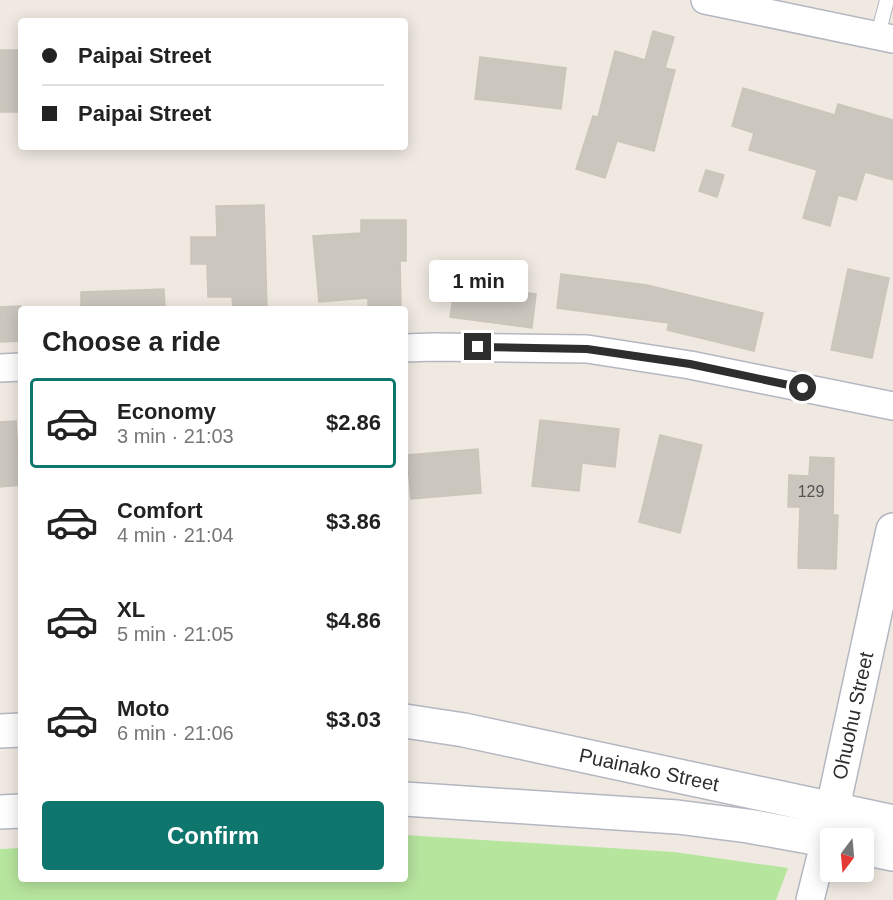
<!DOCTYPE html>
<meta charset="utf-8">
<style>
body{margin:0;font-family:Helvetica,sans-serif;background:#f6f6f6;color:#222;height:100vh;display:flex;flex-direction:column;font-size:22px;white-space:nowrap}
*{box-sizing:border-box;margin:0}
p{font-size:20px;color:#767676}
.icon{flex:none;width:33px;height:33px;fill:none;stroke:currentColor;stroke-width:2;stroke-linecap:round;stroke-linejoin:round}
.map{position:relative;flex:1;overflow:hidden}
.drawer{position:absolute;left:18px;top:306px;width:390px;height:576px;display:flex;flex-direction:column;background:#fff;border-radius:6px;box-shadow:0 3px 15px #0003}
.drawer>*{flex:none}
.top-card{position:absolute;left:18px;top:18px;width:390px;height:132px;border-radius:6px;box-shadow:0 3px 15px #0003;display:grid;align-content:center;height:132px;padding:0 24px;background:#fff}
.needle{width:39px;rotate:196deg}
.controls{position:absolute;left:820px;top:828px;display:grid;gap:12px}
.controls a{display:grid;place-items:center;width:54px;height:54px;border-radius:6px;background:#fff;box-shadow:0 3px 15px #0003;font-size:30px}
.end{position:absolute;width:27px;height:27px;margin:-14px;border:8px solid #2e2e2e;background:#fff;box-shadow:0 0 0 3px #fff}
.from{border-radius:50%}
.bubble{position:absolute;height:42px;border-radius:6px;background:#fff;box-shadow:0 3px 15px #0003;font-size:20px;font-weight:700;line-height:42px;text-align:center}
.top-card b{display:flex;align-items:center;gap:21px;height:57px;font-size:22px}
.top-card b+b{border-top:2px solid #e0e0e0}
.top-card i{width:15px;height:15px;background:#222}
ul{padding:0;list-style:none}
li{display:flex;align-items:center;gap:18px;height:90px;margin:0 12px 9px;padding:0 12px;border:3px solid transparent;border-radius:6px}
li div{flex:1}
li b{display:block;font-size:22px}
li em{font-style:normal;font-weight:700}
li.active{border-color:#0f766e}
li>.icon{width:54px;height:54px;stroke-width:1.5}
h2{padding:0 24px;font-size:27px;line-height:72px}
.cta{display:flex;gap:12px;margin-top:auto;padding:12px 24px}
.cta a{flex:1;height:69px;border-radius:6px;background:#0f766e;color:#fff;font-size:24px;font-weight:700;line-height:69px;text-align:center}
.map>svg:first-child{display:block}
</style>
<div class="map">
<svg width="893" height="900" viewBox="0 0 893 900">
<rect width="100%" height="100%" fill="#efe9e1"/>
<path fill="#b6e59e" d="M405 835 674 852 788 868 776 900H0V849L21 848V879H405Z"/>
<path fill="#cbc7bf" stroke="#cbc5ba" stroke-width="1.5" d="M653 31 674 37 665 68 675 70 654 151 617 141 605 178 576 169 593 116 598 117 615 51 645 60Z
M0 50H21V112H0Z
M480 57 566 68 561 109 475 99Z
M743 88 835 115 838 104 893 120V180L865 172 856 200 838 195 830 226 803 218 817 170 749 150 754 133 732 126Z
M706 170 724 175 717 197 699 191Z
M264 205 267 309H233L232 297H208L207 264H191V237H217L216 206Z
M361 220H406V261H400L401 309H368V298L319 302 313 236 361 233Z
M848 269 889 278 872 358 831 350Z
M561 274 647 285 763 313 754 351 667 330 669 323 557 308Z
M455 284 536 294 532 328 450 317Z
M164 289 165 309H81V292Z
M21 306V341L0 342V307Z
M540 420 619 429 615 467 582 463 579 491 532 486Z
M16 421 20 485 0 487V422Z
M660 435 702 445 680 533 639 522Z
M478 449 481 493 411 499 407 455Z
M810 457 834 458 833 515H838L836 569 798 568 800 507H788L789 475 809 476Z"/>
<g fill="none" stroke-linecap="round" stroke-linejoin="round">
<defs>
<path id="lane" d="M878 35 887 0"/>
<path id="street" d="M705 0 893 39
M405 348 434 347 587 349 690 365 893 406
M0 368 21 367
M810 900 825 840"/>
<g id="secondary">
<path id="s1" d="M405 721 464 730 893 822"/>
<path d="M0 731 21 730"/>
<path d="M405 799 677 817 748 826 831 841"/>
<path d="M0 812 21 811"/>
<path id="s2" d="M828 830 893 530"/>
<path d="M864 848 893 854"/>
</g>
</defs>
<use href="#lane" stroke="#b4b7c1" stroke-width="16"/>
<use href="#street" stroke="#b4b7c1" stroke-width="30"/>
<use href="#secondary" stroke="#b4b7c1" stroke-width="36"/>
<use href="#lane" stroke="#fff" stroke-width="14"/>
<use href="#street" stroke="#fff" stroke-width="27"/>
<use href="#secondary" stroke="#fff" stroke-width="33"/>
</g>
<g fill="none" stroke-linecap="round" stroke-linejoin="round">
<path stroke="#2e2e2e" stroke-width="8" d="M478 347 587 349 690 364 803 388"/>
</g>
<g text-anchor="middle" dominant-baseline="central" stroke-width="5" stroke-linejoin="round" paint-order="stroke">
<g font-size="16" fill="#555452">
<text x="811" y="491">129</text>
</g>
<g font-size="20" fill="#2e2e2e" stroke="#fff">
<text stroke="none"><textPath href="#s2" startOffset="117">Ohuohu Street</textPath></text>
<text stroke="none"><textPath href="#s1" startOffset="249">Puainako Street</textPath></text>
</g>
</g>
</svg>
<div class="controls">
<a><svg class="needle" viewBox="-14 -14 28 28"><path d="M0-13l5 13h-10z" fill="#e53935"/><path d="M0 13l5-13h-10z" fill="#767676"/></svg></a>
</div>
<i class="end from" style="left:803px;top:388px"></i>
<i class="end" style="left:478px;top:347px"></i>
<div class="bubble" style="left:429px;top:260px;width:99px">1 min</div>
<div class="top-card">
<b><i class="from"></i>Paipai Street</b>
<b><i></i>Paipai Street</b>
</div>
<section class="drawer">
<h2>Choose a ride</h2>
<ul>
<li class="active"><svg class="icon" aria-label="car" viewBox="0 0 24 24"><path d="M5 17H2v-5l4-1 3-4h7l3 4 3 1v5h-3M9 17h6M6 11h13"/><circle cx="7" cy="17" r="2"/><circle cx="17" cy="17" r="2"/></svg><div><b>Economy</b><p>3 min · 21:03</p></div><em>$2.86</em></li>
<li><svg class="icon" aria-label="car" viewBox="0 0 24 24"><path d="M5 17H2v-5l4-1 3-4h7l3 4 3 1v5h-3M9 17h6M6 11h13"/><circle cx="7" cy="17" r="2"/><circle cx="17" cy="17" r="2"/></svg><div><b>Comfort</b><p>4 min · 21:04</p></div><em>$3.86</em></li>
<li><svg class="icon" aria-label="car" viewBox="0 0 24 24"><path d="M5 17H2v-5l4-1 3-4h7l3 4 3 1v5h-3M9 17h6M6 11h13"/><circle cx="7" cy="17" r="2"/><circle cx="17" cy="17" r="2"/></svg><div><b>XL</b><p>5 min · 21:05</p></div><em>$4.86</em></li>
<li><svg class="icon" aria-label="car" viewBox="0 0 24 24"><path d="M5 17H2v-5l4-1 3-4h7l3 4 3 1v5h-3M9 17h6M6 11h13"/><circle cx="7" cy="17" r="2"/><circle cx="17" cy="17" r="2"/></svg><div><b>Moto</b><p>6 min · 21:06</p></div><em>$3.03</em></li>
</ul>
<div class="cta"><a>Confirm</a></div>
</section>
</div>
